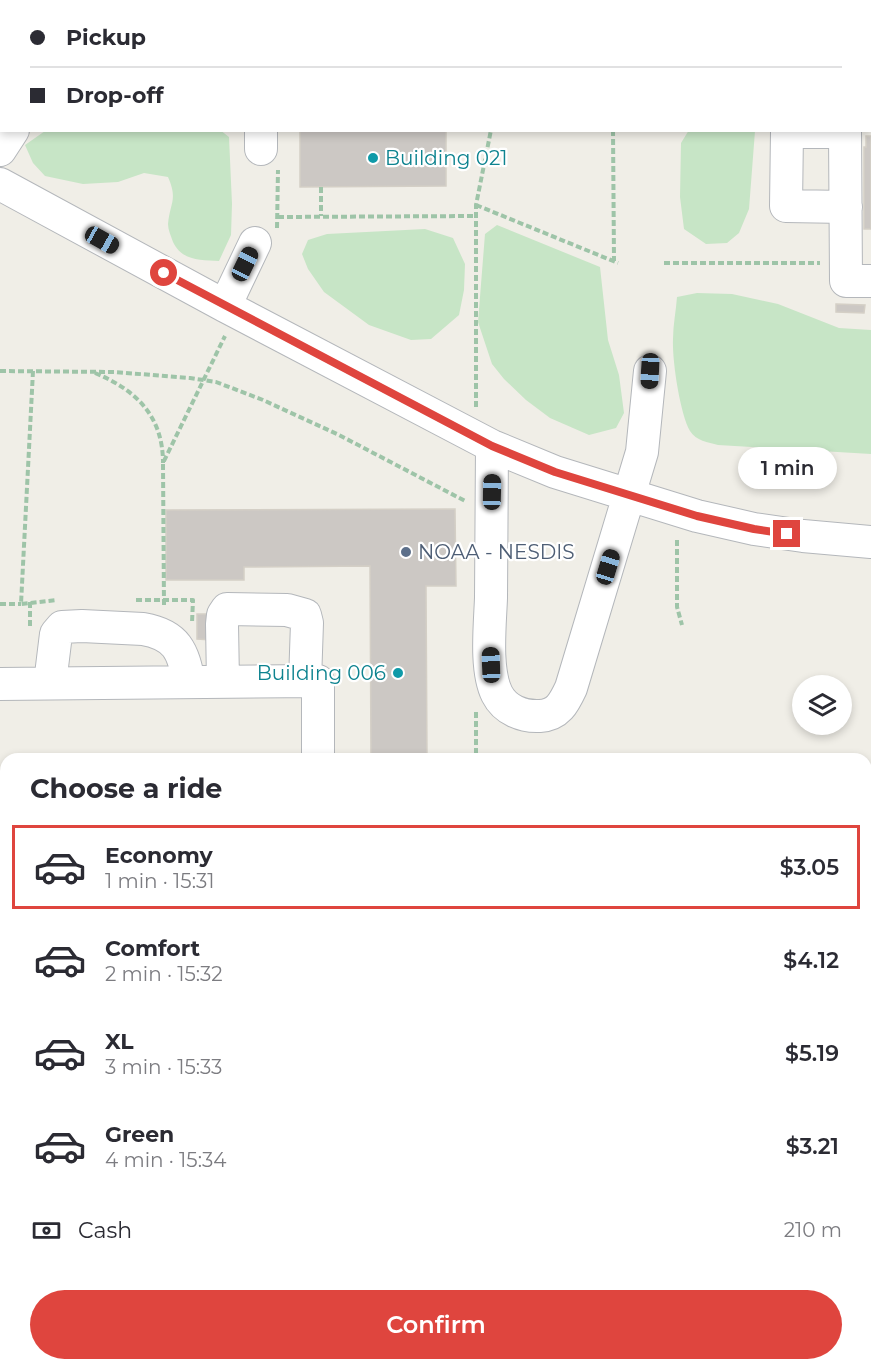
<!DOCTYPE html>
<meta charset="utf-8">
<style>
body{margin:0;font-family:Montserrat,sans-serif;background:#f7f7f7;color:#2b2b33;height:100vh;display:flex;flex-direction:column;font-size:22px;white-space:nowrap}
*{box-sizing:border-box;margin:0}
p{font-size:20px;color:#7c7c81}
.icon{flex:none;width:33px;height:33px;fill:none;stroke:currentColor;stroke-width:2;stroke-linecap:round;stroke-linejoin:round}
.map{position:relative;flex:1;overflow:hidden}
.sheet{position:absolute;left:0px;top:753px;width:872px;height:618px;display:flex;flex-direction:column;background:#fff;border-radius:18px 18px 0 0;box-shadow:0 3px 9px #0003}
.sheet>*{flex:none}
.hud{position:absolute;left:0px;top:0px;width:872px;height:132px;box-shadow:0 3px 9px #0003;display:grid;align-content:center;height:132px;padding:0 30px;background:#fff}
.fabs{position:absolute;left:792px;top:675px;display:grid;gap:12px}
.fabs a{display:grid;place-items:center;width:60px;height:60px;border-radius:50%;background:#fff;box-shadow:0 3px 9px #0003;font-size:30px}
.end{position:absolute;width:27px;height:27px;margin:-14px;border:8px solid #df453e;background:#fff;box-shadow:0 0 0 3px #fff}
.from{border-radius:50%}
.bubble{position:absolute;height:42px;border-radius:21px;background:#fff;box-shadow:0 3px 9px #0003;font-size:20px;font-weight:600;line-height:42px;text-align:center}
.car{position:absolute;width:18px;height:36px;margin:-18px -9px;border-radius:8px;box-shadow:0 0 4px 2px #0007;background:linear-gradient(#222 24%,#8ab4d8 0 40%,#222 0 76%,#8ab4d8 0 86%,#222 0)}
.hud b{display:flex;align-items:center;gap:21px;height:57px;font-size:22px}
.hud b+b{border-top:2px solid #e1e1e2}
.hud i{width:15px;height:15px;background:#2b2b33}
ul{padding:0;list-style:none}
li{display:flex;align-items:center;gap:18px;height:84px;margin:0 12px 9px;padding:0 18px;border:3px solid transparent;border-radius:0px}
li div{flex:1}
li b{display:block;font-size:22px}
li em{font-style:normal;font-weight:600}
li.active{border-color:#df453e}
li>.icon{width:54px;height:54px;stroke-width:1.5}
h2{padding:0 30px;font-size:27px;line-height:72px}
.pay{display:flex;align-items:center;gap:15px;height:66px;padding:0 30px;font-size:22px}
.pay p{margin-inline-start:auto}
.cta{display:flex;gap:12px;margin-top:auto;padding:12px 30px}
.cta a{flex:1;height:69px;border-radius:36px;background:#df453e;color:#fff;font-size:24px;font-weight:600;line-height:69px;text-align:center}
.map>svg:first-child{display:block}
</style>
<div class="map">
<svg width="871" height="1371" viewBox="0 0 871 1371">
<rect width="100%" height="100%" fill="#f0eee7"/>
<path fill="#c7e5c6" d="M689 130 755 131 749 209 739 233 727 243 706 244 684 229 680 197 681 143Z
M45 131 220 130 229 137 232 204 231 235 219 261C201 260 182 261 173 242 171 236 168 230 168 224 170 202 178 200 168 177L144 173 118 182 83 184 45 176 33 163 25 145Z
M497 225 600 267 608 340 619 375 624 413 616 428 589 435 550 418 526 400 504 379 492 364 478 322 485 234Z
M425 229 453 238 465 264 464 290 459 315 431 339 411 340 369 325 324 292 308 269 302 254 308 240 327 234Z
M697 293 732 294 778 304 839 328 871 330V454L718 445C708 442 696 441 690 431 680 413 672 360 673 339 673 325 676 311 677 297Z
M0 1026H6V1114H0Z
M0 1178H6V1365H866V1181H871V1371H0Z"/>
<path fill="#ccc8c4" stroke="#d4cfc6" stroke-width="1.5" d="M5 0H184V2H5Z
M351 0H425V2H351Z
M300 130H446V186L300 187Z
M866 136H871V229H864V147H866Z
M836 304 865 305 864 313 836 312Z
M455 509 456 586H426L427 759H371L370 566 244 567V580H166V510Z
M197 614H211V640L197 639Z"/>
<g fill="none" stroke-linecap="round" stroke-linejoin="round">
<defs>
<path id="minor" d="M651 2V0
M261 130V149
M0 150 13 130
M0 184 225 306 492 446 555 472 697 516 754 529 803 536 871 542
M846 207 786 206 787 132H845C845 182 846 231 846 281H871
M225 306 255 243
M492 446C492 497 491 548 491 598 490 625 485 670 497 694 505 710 523 717 540 716 558 715 564 703 571 688L642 452 650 371
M223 682 222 624 223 615 227 609 287 610 305 615 307 623 305 681
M50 683 56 634 62 627 82 626 143 629C177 635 183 651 189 682
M0 684 318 681V755
M866 878H871
M0 1146 6 1147
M866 1147H871"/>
</defs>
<use href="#minor" stroke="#b4b7bb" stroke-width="34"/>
<path stroke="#9ec4a8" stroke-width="4" stroke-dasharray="6 3" stroke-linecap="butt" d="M613 130 614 261
M321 187V216
M476 205 618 263
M278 217 476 216
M277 228 278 170
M664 263H820
M0 371 114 372 190 378 216 382 263 400 339 435 467 502
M33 371 21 604 57 600
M95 373C136 390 163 416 163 463
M476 407V205L491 130
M677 540V607L682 625
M136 600H193L192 623
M0 604H21
M164 605 163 463 225 336
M30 626V602
M476 712V759"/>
<use href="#minor" stroke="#fff" stroke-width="32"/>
</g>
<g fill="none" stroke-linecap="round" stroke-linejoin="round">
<path stroke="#df453e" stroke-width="8" d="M164 273 492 446 555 472 697 516 754 529 787 534"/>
</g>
<g fill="#0f9aa8" stroke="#fff" stroke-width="2">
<circle cx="373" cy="158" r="6"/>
<circle cx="398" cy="673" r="6"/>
</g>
<circle fill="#5c6f8a" stroke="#fff" stroke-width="2" cx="406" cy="552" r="6"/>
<g text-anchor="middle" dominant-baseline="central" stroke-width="4.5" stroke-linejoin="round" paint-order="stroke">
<g font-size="20" fill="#0d838f" stroke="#fff" text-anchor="start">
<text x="385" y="158">Building 021</text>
<text x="386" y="673" text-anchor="end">Building 006</text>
</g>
<g font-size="20" fill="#4e5e75" stroke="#fff" text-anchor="start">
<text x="418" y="552">NOAA - NESDIS</text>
</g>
</g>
</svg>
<div class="fabs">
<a><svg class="icon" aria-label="layers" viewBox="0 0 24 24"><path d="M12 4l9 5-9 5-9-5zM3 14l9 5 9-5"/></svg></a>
</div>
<i class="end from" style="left:164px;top:273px"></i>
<i class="end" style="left:787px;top:534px"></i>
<div class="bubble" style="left:738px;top:447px;width:99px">1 min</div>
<i class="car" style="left:102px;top:240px;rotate:119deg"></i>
<i class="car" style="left:245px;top:264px;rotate:26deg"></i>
<i class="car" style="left:650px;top:371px;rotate:183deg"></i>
<i class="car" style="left:492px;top:492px;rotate:1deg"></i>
<i class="car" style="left:608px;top:567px;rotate:17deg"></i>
<i class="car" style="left:491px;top:665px;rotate:358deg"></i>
<div class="hud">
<b><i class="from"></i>Pickup</b>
<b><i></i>Drop-off</b>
</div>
<section class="sheet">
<h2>Choose a ride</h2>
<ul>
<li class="active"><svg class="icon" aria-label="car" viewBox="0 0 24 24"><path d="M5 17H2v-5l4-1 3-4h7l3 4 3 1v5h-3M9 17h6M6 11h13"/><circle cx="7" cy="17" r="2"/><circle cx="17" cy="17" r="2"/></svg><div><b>Economy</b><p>1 min · 15:31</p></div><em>$3.05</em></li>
<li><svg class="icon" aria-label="car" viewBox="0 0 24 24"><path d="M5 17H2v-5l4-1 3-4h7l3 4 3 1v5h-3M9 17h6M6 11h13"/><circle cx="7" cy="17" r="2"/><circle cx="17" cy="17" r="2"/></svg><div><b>Comfort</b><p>2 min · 15:32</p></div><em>$4.12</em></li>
<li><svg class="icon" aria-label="car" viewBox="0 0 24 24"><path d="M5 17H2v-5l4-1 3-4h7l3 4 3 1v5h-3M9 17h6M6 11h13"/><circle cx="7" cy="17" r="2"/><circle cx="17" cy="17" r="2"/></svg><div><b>XL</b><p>3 min · 15:33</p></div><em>$5.19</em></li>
<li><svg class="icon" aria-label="car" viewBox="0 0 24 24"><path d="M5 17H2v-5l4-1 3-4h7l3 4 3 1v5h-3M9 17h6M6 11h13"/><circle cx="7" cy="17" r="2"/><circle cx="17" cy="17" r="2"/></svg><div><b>Green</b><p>4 min · 15:34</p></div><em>$3.21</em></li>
</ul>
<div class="pay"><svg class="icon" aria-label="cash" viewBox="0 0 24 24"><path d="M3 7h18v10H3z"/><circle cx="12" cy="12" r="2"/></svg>Cash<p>210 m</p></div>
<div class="cta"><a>Confirm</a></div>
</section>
</div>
